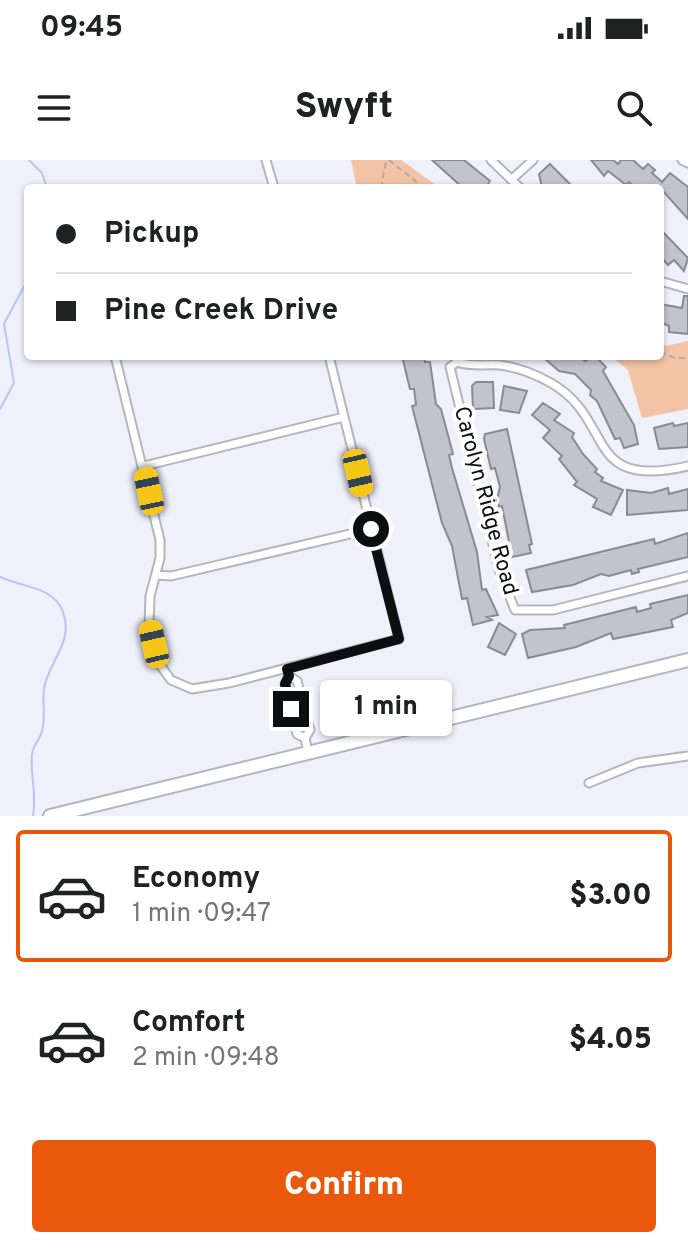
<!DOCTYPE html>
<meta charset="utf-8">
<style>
body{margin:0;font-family:Overpass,sans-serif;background:#f2f2f2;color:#202124;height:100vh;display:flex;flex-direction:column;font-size:30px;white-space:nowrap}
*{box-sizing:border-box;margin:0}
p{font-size:26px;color:#757577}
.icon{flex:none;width:44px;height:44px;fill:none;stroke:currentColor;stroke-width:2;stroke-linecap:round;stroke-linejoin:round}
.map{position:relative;height:656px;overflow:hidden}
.panel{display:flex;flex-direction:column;background:#fff;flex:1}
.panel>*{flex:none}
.banner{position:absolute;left:24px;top:24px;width:640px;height:176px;border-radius:8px;box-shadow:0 2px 6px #0004;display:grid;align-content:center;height:176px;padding:0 32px;background:#fff}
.end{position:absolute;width:36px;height:36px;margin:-18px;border:10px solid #0d0e11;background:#fff;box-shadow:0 0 0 4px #fff}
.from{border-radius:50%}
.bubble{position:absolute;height:56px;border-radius:8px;background:#fff;box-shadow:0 2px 6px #0004;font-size:26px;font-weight:800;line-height:56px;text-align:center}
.car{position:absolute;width:24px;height:48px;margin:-24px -12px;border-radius:10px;box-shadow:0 0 6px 2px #0007;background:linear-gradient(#f5c518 24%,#345 0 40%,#f5c518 0 76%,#345 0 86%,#f5c518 0)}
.banner b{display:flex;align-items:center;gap:28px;height:76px;font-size:30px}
.banner b+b{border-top:2px solid #e0e0e0}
.banner i{width:20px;height:20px;background:#202124}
ul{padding:14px 0 0;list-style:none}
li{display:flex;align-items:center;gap:24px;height:132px;margin:0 16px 12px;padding:0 16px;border:4px solid transparent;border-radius:8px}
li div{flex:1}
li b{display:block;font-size:30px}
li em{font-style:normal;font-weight:800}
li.active{border-color:#ea580c}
li>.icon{width:72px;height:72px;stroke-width:1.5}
.action{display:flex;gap:16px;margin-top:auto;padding:16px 32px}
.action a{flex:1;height:92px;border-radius:8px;background:#ea580c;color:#fff;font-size:32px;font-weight:800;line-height:92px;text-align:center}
.status{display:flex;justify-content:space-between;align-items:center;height:56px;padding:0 40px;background:#fff;direction:ltr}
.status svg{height:22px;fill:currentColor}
header{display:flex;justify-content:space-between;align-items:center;height:104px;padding:0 32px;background:#fff;font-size:36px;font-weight:800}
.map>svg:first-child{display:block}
</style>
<div class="status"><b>09:45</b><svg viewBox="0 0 49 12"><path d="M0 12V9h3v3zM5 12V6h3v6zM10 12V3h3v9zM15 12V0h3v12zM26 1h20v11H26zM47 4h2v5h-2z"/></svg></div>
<header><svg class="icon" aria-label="menu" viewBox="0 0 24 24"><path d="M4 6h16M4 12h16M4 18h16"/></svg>Swyft<svg class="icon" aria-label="search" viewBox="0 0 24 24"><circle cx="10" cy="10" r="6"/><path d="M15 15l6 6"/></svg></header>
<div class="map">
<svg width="688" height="656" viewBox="0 0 688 656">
<rect width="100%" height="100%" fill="#eef0fa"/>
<path fill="#f2c3a5" d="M351 0H401L440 28H357Z
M688 181V249L642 258 628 210 611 196H660V183L666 186Z"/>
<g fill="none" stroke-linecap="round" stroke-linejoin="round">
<path stroke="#bac3f8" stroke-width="2" d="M29 0 42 13 47 28
M0 249 14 223 4 164 28 119
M0 417C20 427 54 426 63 452 74 482 49 501 44 528 42 542 46 558 42 571 40 579 33 586 32 594 30 615 37 634 33 656"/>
</g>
<path fill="#c1c3cd" stroke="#898b94" stroke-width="2" d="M432 0H464L490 21 488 24 492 28H463Z
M591 0H613L618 4 621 0H633L643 9 648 4 655 10 652 13 662 22 670 13 688 27V59L663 31 660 35V28H635L629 22 626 25 608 11 604 16Z
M550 4 574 28H542L539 14Z
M660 69 688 98 684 111 674 100 668 105 660 96Z
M684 136H688V174L669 172V166L660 162V144L682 148Z
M402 196H424L425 202H430L436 244 441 249 453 294 449 295 452 308 477 392 482 430 486 429 498 455 487 457 492 460 473 465 467 438 462 439 452 386 442 363 412 246 416 245 414 229H410Z
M542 196H577L585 201 595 196 606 207 603 211 634 265 638 284 624 288 620 278 615 279 597 241 590 235 591 230 575 214 559 211Z
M476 222H493L494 248 473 249 472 226Z
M504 226 527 231 519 253 500 250Z
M543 243 560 254 554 260 574 273 572 277 583 294 597 309 595 312 603 318 601 321 623 330 611 355 593 347 597 339 574 325 577 322 559 299 562 296 543 278 550 270 532 255Z
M673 263 674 266 688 263V287L659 289 654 268Z
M507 269 532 384 529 385 531 393 512 397 502 346 499 347 497 339 500 327 495 308 491 309 484 279 485 274Z
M668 328 669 334 688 329V350L627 355V330L651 333Z
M688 373V397L638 409 639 412 632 414 631 410 609 416 601 414 573 425 532 432 526 410 654 379 655 384Z
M688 435V453L671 460 673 467 613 479 611 473 576 487 528 498 522 474 530 470 565 468 564 465 636 447 637 452 651 448 650 444Z
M499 463 516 474 505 495 488 487Z"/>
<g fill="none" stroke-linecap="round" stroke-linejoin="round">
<defs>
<path id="minor" d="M266 0 274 28
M491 0 520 28
M682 0 688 3
M511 20 533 0
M660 121 688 129
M115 196 160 380V398L150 436 149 465 158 502 171 520 192 529 229 523 399 479 329 196
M144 306 344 257
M688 306C582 331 616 260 551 223 535 214 517 207 499 205 484 204 471 207 457 202L450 207 499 410 515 450H553L688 416
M156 415 171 416 371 369
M289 515 285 524 297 574 305 578
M289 516 297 521 310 570 305 578 308 593
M589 623 638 603 688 596"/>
<path id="primary" d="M50 656 688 500"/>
</defs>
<use href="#minor" stroke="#b3b5bf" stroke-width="11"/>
<use href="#primary" stroke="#b3b5bf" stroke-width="16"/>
<path stroke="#a9aab2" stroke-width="2" stroke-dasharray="6 4" stroke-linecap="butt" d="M389 0 424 28
M381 28 386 1
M660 192 675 198H688"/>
<use href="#minor" stroke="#fff" stroke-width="7"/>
<use href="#primary" stroke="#fff" stroke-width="12"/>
</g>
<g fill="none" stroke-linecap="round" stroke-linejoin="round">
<path stroke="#0d0e11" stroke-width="10" d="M291 549 285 524 289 516 287 509 399 479 371 369"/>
</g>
<g text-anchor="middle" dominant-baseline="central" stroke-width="8" stroke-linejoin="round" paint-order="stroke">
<g font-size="22" fill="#0d0e11" stroke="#fefefe">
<text transform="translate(485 341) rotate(75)">Carolyn Ridge Road</text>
</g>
</g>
</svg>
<i class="end from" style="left:371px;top:369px"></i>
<i class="end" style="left:291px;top:549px"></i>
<div class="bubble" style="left:320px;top:520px;width:132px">1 min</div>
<i class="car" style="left:358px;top:313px;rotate:167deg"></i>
<i class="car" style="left:149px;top:331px;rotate:348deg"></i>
<i class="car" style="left:154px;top:484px;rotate:347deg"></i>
<div class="banner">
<b><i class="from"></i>Pickup</b>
<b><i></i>Pine Creek Drive</b>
</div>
</div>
<section class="panel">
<ul>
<li class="active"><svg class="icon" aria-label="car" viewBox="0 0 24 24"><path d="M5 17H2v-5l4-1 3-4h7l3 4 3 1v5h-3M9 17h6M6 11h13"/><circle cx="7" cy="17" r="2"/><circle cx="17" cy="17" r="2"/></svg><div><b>Economy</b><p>1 min · 09:47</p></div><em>$3.00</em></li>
<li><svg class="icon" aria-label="car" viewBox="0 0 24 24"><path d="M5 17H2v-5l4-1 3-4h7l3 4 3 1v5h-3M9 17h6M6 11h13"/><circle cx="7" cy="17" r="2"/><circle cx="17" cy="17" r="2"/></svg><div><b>Comfort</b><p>2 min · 09:48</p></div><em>$4.05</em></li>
</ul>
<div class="action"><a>Confirm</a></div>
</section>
